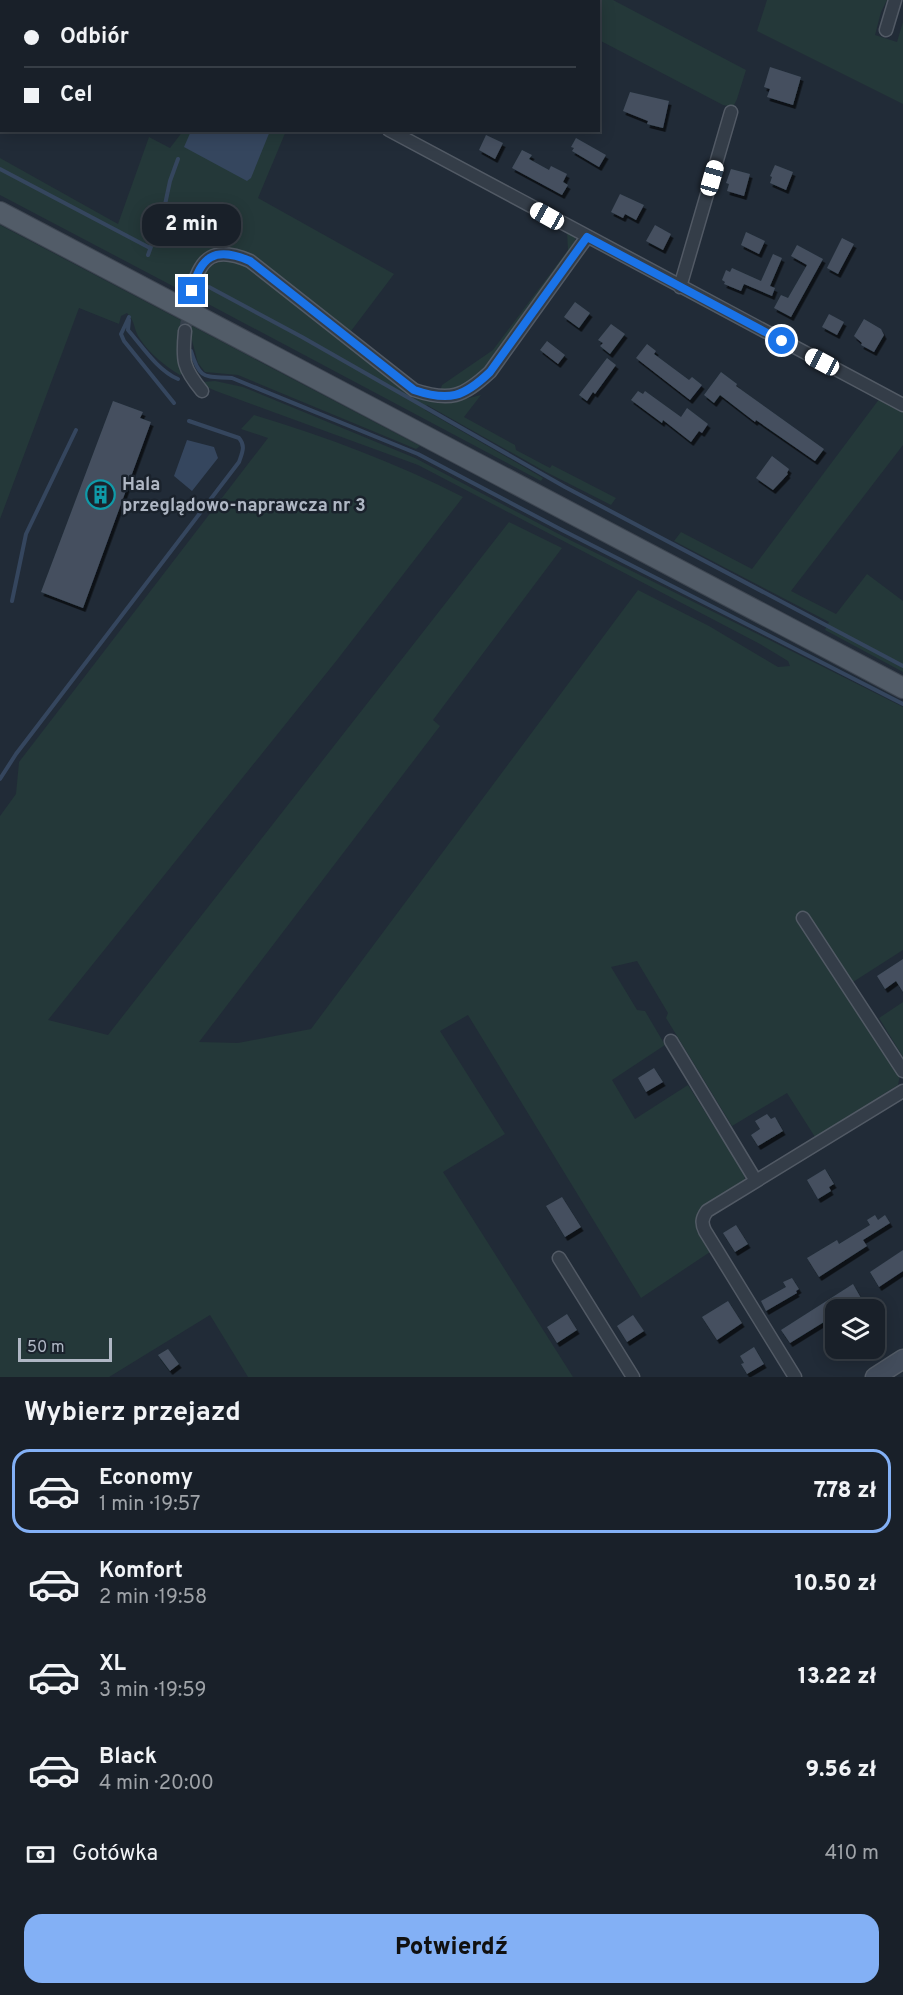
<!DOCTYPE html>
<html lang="pl">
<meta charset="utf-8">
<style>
body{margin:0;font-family:Overpass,sans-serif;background:#222831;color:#f1f3f6;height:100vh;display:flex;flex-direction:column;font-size:22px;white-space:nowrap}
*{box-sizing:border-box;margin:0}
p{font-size:20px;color:#9fa3a8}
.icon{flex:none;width:33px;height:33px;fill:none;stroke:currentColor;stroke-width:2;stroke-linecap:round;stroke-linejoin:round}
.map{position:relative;height:1377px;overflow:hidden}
.sheet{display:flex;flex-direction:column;background:#192029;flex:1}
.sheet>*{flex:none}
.banner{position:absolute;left:0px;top:0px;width:600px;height:132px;box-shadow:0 3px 15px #0003,0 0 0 2px #373e46;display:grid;align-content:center;height:132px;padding:0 24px;background:#192029}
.buttons{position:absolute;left:825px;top:1299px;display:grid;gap:12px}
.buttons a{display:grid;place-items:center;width:60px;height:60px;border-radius:12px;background:#192029;box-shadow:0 3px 15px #0003,0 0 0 2px #373e46;font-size:30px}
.scale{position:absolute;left:18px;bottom:15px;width:94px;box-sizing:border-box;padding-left:6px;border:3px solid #afb7c4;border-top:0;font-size:16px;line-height:21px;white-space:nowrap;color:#afb7c4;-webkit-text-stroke:4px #1a222c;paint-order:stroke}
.end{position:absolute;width:27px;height:27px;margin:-14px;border:8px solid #1a73e8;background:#fff;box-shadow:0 0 0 3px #fff}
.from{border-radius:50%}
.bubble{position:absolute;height:42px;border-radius:18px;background:#192029;box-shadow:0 3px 15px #0003,0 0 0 2px #373e46;font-size:20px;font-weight:800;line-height:42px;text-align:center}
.car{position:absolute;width:18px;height:36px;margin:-18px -9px;border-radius:8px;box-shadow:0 0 4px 2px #0007;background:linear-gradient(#fff 24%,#345 0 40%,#fff 0 76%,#345 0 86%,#fff 0)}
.banner b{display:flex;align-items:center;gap:21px;height:57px;font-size:22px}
.banner b+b{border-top:2px solid #373e46}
.banner i{width:15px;height:15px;background:#f1f3f6}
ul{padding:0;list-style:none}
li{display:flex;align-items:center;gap:18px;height:84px;margin:0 12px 9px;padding:0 12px;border:3px solid transparent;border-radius:18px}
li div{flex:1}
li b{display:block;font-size:22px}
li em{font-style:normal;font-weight:800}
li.active{border-color:#83b0f5}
li>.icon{width:54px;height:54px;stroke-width:1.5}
h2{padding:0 24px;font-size:27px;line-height:72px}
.pay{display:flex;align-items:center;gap:15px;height:66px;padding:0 24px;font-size:22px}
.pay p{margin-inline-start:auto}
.action{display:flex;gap:12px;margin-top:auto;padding:12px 24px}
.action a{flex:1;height:69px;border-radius:18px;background:#83b0f5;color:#111;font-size:24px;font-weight:800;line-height:69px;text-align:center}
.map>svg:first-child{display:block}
</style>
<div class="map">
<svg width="903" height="1377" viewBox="0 0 903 1377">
<defs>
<filter id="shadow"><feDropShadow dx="2.5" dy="4" stdDeviation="0" flood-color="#0009"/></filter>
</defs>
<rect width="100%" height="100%" fill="#212b37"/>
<path fill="#243839" d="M522 0H613L746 70 737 99 733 107 723 105 599 40 598 2H525Z
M767 0H887L881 12 875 35 897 42 903 22V104L757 31Z
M183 131H286L258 198 394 274 348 335 243 251 218 248 204 253 193 267 186 293 0 195V158L118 224 149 137 170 148Z
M0 225 420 446 416 449 238 375 205 372 198 363 190 333 180 334 177 359 183 373 180 375C166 367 149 353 140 339 133 329 136 322 127 313L121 316 119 324 79 308 0 519Z
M567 232 575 236V246L488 365 465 387 439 394 442 385 493 350 568 250Z
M224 260H234L248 265 416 397C439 405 458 401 481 395L464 417 515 445 516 450 550 468 552 465 616 498 611 505 546 472 427 405 425 410 543 478 541 481 197 298C203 275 198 270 224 260Z
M215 381 243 387 415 458 570 540 903 707V950L853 982 809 916 798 917 900 1075 898 1085 815 1137 787 1093 732 1126 666 1018 668 1013 637 961 611 967 637 1010 645 1011 665 1045 612 1080 635 1119 688 1085 745 1175 744 1182 706 1206 713 1250 641 1298 468 1015 440 1031 505 1134 443 1172 573 1377H248L210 1315 109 1377H0V816L16 794 19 762 268 438 241 429 254 415C325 436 396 463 463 497L337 660 48 1020 108 1035 509 522 562 548 433 720 440 726 199 1042 238 1043 311 1029 638 590 709 626 778 667 790 666 788 661 760 644 418 465 216 391 204 386 202 382Z
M880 398 903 410V445L791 591 836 614 867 574 903 601V672L825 630 829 622 674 541 681 532 752 569Z
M903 1002V1057L879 1018Z"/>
<path fill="#35465e" d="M191 131V130L270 131 251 178 247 181 184 147Z
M187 440 214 447 218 458 192 491 174 476Z"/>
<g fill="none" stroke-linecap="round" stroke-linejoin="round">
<path stroke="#35465e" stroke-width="4" d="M0 169 150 248
M148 255 163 214 170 181 178 159
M209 287 302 337 565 487 903 666
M129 317 121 334 124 341 174 403
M129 320 128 330C142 346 158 371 178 379
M191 351C200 381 205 376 232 378L418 454 560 529 903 704
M12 601 26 534 76 430
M0 779 16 754 239 462C242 453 246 446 239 438L189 421"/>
</g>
<path fill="#44505f" filter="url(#shadow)" d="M770 67 801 77 793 105 767 97 770 89 764 87Z
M630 92 669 101 663 128 647 124 648 121 623 111Z
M486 135 503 143 495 159 479 150Z
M576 138 606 155 599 167 572 151 574 148 571 147Z
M522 150 532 155 529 159 549 170 551 166 567 174 563 182 568 185 562 195 512 168Z
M775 165 793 172 786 190 770 183 772 177 770 176Z
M731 169 750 174 744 196 727 191 729 184 726 183Z
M620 194 644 205 636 220 625 214 623 218 611 212Z
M655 225 671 234 663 250 646 241Z
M746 232 765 241 759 254 741 245Z
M842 238 854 244 838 274 827 268Z
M797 245 823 259 791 317 774 308 781 295 788 298 807 265 791 256Z
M773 254 782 258 770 286 775 288 772 296 744 284 741 291 724 284 725 282 722 280 726 270 730 272 732 268 761 281Z
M575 302 590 313 579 328 564 317Z
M829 314 844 322 837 335 822 327Z
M864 319 881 329 884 335 874 352 861 345 862 343 854 336Z
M611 324 625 334 610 354 600 346 603 343 598 340Z
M547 341 565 355 558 364 540 350Z
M647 344 656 351 654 354 689 380 692 377 702 385 690 400 636 358Z
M607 358 616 365 595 394 593 392 587 401 579 395Z
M721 372 737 384 736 386 824 449 815 461 756 420 755 422 720 395 714 403 704 395Z
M638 391 643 394 645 391 681 417 687 408 708 424 702 433 699 431 691 442 663 420 662 423 631 400Z
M113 401 143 412 140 418 151 422 83 608 41 592Z
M772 456 789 469 787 473 788 474 773 490 756 478Z
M903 959V992L896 981 885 989 877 976Z
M654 1068 663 1082 646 1092 638 1078Z
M767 1114 771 1119 775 1117 783 1131 758 1146 751 1135 760 1129 755 1121Z
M825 1169 834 1184 829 1187 831 1191 818 1199 807 1180Z
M562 1197 581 1227 565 1237 546 1206Z
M875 1215 878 1220 885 1215 890 1223 863 1240 867 1246 819 1277 807 1258 837 1240 839 1244 870 1225 867 1220Z
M736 1225 748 1244 735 1252 723 1233Z
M903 1250V1271L879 1287 870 1272Z
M792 1278 799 1289 796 1291 797 1293 766 1311 761 1301 786 1287 783 1282Z
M853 1284 861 1298 842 1310H836V1314L832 1317 790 1343 781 1330Z
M728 1301 742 1323 717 1340 702 1317Z
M567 1314 577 1330 557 1343 547 1327Z
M633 1315 644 1331 627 1342 617 1326Z
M754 1347 764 1364 747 1374 741 1364 744 1363 740 1356Z
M168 1349 179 1364 170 1371 158 1355Z"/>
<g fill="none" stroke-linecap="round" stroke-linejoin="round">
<path stroke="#36404c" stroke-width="12" stroke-dasharray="12 6" stroke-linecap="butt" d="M185 331 192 291"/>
<defs>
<path id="street" d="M148 0 151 2
M886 30 895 0
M389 130 903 405
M680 287 731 112
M192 291C200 256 215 246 250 261L414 390C450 402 463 397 490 372L587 237
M185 331C182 361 183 368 202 391
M803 918 903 1071
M671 1041 756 1181
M559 1258 633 1377
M795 1377 705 1231C701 1223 702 1218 707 1211L903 1091"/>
<path id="secondary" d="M875 1377 903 1359"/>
<path id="primary" d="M0 212 903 688"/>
</defs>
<use href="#street" stroke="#525a65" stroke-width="15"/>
<use href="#secondary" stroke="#525a65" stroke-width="21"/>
<use href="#primary" stroke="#3e4651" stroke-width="22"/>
<use href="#street" stroke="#343d48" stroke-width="12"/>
<use href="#secondary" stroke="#424c5b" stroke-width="18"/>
<use href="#primary" stroke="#525c68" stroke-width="20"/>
</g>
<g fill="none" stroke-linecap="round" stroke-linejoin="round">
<path stroke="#1a73e8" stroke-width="8" d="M192 291C200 256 215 246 250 261L414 390C449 402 464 397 490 372L587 237 782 341"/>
</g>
<defs>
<symbol id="building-ring" viewBox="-11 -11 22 22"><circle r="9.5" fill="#1a222c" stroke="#0f9aa8" stroke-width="1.5"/><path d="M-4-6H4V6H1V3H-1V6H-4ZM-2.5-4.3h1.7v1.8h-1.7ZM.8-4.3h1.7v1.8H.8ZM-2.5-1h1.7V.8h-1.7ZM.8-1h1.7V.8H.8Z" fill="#0f9aa8"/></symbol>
</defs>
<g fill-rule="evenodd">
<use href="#building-ring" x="84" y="478" width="33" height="33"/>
</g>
<g text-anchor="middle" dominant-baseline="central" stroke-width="5" stroke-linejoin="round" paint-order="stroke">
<g font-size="18" font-weight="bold" fill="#afb7c4" stroke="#1a222c" text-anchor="start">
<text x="122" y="485">Hala<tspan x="122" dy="21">przeglądowo-naprawcza nr 3</tspan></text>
</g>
</g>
</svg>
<div class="buttons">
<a><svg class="icon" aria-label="layers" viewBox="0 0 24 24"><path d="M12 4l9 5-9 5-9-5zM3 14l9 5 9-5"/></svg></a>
</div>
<div class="scale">50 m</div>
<i class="end from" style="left:782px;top:341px"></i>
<i class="end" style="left:192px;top:291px"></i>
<div class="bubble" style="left:142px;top:204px;width:99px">2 min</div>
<i class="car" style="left:712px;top:178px;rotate:16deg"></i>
<i class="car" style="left:547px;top:216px;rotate:299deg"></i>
<i class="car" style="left:822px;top:362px;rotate:298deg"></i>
<div class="banner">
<b><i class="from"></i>Odbiór</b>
<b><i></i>Cel</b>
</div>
</div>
<section class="sheet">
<h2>Wybierz przejazd</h2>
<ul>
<li class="active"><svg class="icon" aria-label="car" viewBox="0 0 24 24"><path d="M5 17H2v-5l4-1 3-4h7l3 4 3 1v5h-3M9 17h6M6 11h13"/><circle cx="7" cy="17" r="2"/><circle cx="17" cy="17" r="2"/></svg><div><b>Economy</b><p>1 min · 19:57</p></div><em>7.78 zł</em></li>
<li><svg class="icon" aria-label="car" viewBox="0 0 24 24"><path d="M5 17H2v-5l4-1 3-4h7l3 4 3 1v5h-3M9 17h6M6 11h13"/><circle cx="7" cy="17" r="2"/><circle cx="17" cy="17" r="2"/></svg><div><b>Komfort</b><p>2 min · 19:58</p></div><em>10.50 zł</em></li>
<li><svg class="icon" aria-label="car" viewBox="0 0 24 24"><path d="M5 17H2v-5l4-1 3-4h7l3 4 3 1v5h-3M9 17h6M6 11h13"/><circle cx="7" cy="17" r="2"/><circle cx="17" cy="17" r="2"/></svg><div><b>XL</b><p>3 min · 19:59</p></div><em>13.22 zł</em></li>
<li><svg class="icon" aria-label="car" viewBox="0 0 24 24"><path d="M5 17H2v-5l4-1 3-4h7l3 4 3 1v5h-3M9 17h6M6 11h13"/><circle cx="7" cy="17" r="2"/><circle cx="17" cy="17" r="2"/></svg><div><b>Black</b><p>4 min · 20:00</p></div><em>9.56 zł</em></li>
</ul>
<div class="pay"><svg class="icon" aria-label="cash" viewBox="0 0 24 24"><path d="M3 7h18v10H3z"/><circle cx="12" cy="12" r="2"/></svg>Gotówka<p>410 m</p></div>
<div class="action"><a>Potwierdź</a></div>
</section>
